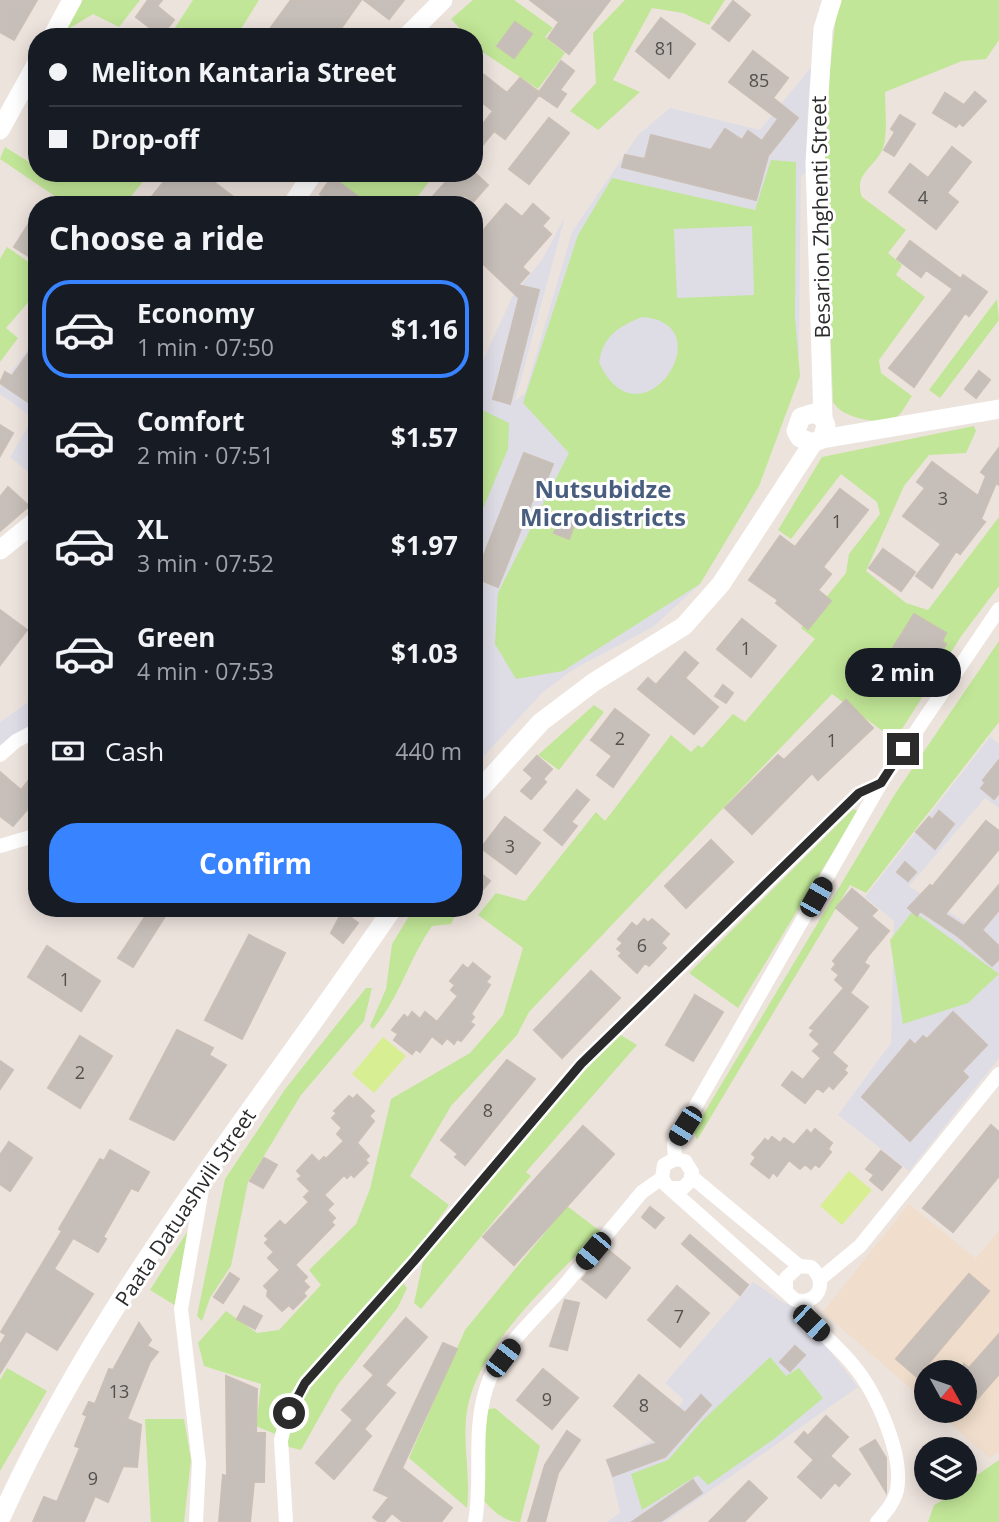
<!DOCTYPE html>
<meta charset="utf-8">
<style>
body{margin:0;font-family:"Open Sans",sans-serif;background:#242831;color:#f1f3f6;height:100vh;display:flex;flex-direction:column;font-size:26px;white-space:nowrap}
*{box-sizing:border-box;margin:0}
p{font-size:23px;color:#9ea1a6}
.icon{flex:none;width:38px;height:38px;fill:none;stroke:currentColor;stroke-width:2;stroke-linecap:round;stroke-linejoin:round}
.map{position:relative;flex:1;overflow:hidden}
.side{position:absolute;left:28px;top:196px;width:455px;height:721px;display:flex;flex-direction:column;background:#171b24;border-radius:28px;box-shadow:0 4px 18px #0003}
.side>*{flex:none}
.guide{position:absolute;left:28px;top:28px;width:455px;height:154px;border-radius:28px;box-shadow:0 4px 18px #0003;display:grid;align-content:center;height:154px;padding:0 21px;background:#171b24}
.needle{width:46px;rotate:130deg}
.buttons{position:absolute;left:914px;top:1360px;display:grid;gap:14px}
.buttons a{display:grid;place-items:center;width:63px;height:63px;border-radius:50%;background:#171b24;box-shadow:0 4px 18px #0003;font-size:35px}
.end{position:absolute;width:32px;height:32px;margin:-16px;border:9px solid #2b2b2b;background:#fff;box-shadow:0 0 0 4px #fff}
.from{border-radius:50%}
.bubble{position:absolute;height:49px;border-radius:24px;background:#171b24;box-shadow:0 4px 18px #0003;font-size:23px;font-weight:700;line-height:49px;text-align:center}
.car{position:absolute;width:21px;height:42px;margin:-21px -10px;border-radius:9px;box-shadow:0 0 5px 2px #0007;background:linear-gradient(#222 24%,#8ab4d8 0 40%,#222 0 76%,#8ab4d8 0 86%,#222 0)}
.guide b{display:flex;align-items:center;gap:24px;height:66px;font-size:26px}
.guide b+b{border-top:2px solid #363941}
.guide i{width:18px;height:18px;background:#f1f3f6}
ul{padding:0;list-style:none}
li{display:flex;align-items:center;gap:21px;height:98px;margin:0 14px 10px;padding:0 7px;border:4px solid transparent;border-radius:28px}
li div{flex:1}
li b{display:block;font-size:26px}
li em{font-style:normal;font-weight:700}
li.on{border-color:#3883ff}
li>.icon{width:63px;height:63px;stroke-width:1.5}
h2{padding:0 21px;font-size:32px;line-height:84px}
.pay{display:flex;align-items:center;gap:18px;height:77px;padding:0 21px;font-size:26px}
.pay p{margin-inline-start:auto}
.cta{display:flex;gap:14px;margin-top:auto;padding:14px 21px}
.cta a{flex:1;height:80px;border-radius:28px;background:#3883ff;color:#fff;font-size:28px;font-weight:700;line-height:80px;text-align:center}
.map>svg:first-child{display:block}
</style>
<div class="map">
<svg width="999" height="1522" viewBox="0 0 999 1522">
<rect width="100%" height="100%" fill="#ede3dd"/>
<path fill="#dedde6" d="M811 67 807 122 808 171 801 176 799 353 784 412 700 584 653 627 574 669 542 693 474 767V380L513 295 541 261 565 217 515 401 525 393 572 232 638 135 670 108 760 130Z
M28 349 37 356V434L29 445 37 453V479L10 457 33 418 0 394V387Z
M37 696V727L0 750V722Z
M990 737 999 744V808L985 798 909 886 966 923 999 884V1058L909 1171 838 1115 891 1043 894 921 865 897Z
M753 1282 784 1303 795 1306 858 1387 666 1522H607L620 1513 608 1460 649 1442 684 1400 665 1383Z"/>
<path fill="#f0ddcb" d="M909 1204 976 1259 999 1230V1451L990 1458 936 1411 964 1410V1372H926V1402L823 1312Z"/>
<path fill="#c1e697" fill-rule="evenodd" d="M83 0H140L119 27 93 14 65 31Z
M193 0H259L236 37H169Z
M473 0H514L553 28 545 37 565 53 538 89 481 51 474 43V37H468L451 19Z
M625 0H725L709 25 683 13 652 8 613 80 640 92 598 130 570 111 596 83 593 33Z
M841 0H999V40L986 59 962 61 885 92C885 108 888 133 883 148 876 167 853 173 862 197L906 230 888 253 902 265 896 275 925 297 879 360 881 373 912 396C908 401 904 410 899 415 885 427 842 419 833 402L823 135 836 14Z
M5 147 37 167V173H150L124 205H68L0 159Z
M771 160 796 162 795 318 800 376 759 486 700 584 563 671 516 679 495 644 498 593 569 453 523 403 578 235 612 178 755 210ZM752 226 754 295 677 298 674 229ZM642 317C727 323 639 452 599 362 604 335 618 327 642 317Z
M328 173H436L411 205H354Z
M7 247 37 268V292L6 328 18 338 0 362V259Z
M997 299 999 320 940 398 929 390Z
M474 406 509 423 508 449 474 530Z
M974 426 976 431 966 453 929 455 904 486 866 571 906 603 928 610 999 517V586L962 635 895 740 832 694 529 1012 517 1035 451 1106 410 1176 449 1205 414 1253 285 1408 275 1434 256 1426 261 1384 204 1366 198 1343 226 1311 257 1333 279 1330 321 1285 309 1270 356 1224 370 1189 391 1099 470 1053 503 1015 523 948 478 915 496 893 525 901 596 812 605 821 671 735 691 752 698 745 702 748 733 714 745 722 815 639 801 628 846 573 849 554 880 514 877 502 841 474 791 539 778 530 822 457Z
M999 641V722L866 893 850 885 697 1140 694 1132 703 1115 895 794Z
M594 705 604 712 559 770 538 755Z
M853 809 858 811 738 1008 689 973Z
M414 908H446L455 916 451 924 432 926C408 960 401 996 373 1029L370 1026 386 989 392 944Z
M913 911 999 974 968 1003 903 1024 890 940Z
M366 988H372L364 1021 301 1095 248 1182 231 1266 210 1298 202 1321 197 1316 225 1179 286 1088Z
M619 1034 637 1045 526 1172 531 1176 421 1309 414 1303 423 1262 429 1253 570 1086Z
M567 1206 600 1231C555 1279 478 1343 467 1411 462 1443 471 1475 467 1508L409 1458 465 1330Z
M189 1229 181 1309 150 1290Z
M403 1283 407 1288 398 1307 337 1386 301 1450 285 1446 302 1397Z
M770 1357 786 1376 799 1368 823 1398 774 1439 708 1485 698 1475 642 1510 631 1474 668 1460 702 1421Z
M7 1368 47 1391 0 1471V1380Z
M495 1408 540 1446 520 1522C502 1522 491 1508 480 1497L481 1411Z
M145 1419H184L191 1460 184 1522H151Z
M999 1460V1522H928L934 1505 964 1488V1484Z"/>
<path fill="#d8ee92" d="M383 1037 406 1056 374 1093 352 1074Z
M849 1171 872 1190 842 1225 820 1206Z"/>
<path fill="#c6beb8" stroke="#c9bfb6" stroke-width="2" d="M0 0H37L14 40 0 32Z
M148 0H162L157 6 174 20 161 36 136 17Z
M291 0H361L335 37H264Z
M364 0H404L389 19Z
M530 0H610L569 54 548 38 559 22Z
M733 1 750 15 729 41 712 28Z
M661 18 695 44 669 78 636 51Z
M515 22 532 34 514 58 497 46Z
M753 51 788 78 773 98 798 118 768 156 756 200 622 167 625 155 645 159 651 135 711 150 725 129 742 140 748 131 762 141 778 119 729 82Z
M561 61 574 71 560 90 566 94 557 107 539 95 505 139 494 131 481 147 474 143V135L493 111 474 96V67L507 93 520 78 539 92Z
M975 92 986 101 963 126 959 123 956 127 933 113 945 93 964 105Z
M900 115 915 124 894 156 884 150 895 132 891 129Z
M549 118 569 133 529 184 509 169Z
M952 147 971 162 947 193 958 202 936 229 889 192 910 164 928 178Z
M171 173H202L244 205H188L174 194 164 205H145Z
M454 173H475L488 185 473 202 465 195 457 205H425Z
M332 177 360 198 355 205H335L320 194Z
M506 204 522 217 533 204 549 218 542 226 551 234 522 267 529 273 518 285 539 290 510 404 493 399 519 298 474 255V241Z
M37 211V252L33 259 14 247Z
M910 241 961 279 963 275 987 292 969 316 965 313 914 387 889 368 953 289 926 270 921 277 897 259Z
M37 341V408L0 383 5 372 12 376Z
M979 371 990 380 976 398 965 389Z
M0 425 13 433 0 456Z
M999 448V485L996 483 981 519 985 522 960 554 956 551 932 588 916 576 941 544 903 516 925 488 917 482 932 462 978 496 986 476 981 472Z
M524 453 553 464 543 489 538 486 498 587 475 578Z
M8 487 29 506 0 531V497Z
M840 489 868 510 823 567 831 574 818 590 831 601 808 629 776 603 778 600 749 580 780 536 795 547Z
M561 514 576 520 569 539 554 533Z
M883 549 915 572 901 591 869 568Z
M0 610 27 630 0 665Z
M914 614 946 633 942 641 946 644 931 670 893 648Z
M742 619 776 646 751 677 717 649Z
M685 652 698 663 685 678 718 707 694 734 638 689 648 678 656 685Z
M723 685 733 693 726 703 715 696Z
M846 700 873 728 818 780 812 773 752 834 725 808 778 755 784 760Z
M615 709 649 735 613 787 597 775 612 756 591 740Z
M537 756 552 769 543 779 546 782 531 799 521 791 533 778 524 770Z
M999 760V793L994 799 981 788 985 783 983 780Z
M37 770V810L31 805 13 826 0 816V772L21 790Z
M577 790 589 800 571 822 577 826 562 845 544 830Z
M939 811 954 824 935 849 916 832 929 817 932 820Z
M505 817 540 843 516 874 481 848Z
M986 821 999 831V849L945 914 964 926 999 885V910L982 930 999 946V959L992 966 959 937 920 911 917 916 908 908 930 885 932 887Z
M711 840 733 862 686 908 665 886Z
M905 862 916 872 908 881 897 872Z
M474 868 490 881 474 900Z
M852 889 877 910 871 916 889 931 868 956 864 963 869 966 850 993 868 1007 832 1053 847 1066 844 1070 847 1073 833 1089 829 1085 823 1092 817 1088 805 1103 782 1085 792 1072 803 1080 821 1058 813 1051 820 1044 810 1035 814 1030 810 1028 844 988 835 980 839 975 832 969 836 964 833 961 860 928 836 908Z
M151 908 167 913 133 967 118 958Z
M346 914 358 923 343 943 331 933 340 916 343 918Z
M644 919 648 923 652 919 669 934 661 943 666 948 649 966 645 963 637 973 619 956 622 953 617 949 623 943 618 939 632 923 637 927Z
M249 935 285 953 242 1039 205 1020Z
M47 946 100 981 81 1011 28 977Z
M473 963 490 977 486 982 490 985 471 1014 474 1017 470 1022 474 1025 461 1041 457 1039 454 1044 447 1038 442 1044 432 1036 420 1052 416 1049 412 1054 394 1040 398 1034 392 1030 404 1015 408 1018 412 1012 420 1019 425 1012 437 1022 458 996 451 990 455 985 450 981 463 965 468 969Z
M591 971 620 998 562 1058 534 1030Z
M695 995 723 1012 693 1061 666 1045Z
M953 1012 987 1045 962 1071 968 1077 910 1141 862 1097 910 1040 915 1045 923 1036 927 1039Z
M177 1030 213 1048 209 1055 226 1065 174 1140 130 1119Z
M80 1036 112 1056 80 1108 48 1088Z
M507 1060 535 1079 465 1165 455 1157 458 1154 441 1140Z
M0 1061 13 1070 0 1089Z
M357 1095 374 1111 369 1116 374 1121 357 1143 369 1156 365 1160 368 1163 354 1177 351 1174 347 1178 344 1175 324 1195 333 1204 327 1210 335 1218 331 1222 334 1225 295 1265 307 1277 303 1281 309 1287 303 1293 306 1296 293 1309 289 1305 282 1311 267 1296 268 1290 264 1286 280 1270 268 1258 274 1252 265 1243 269 1239 265 1236 280 1221 285 1226 309 1202 304 1197 310 1191 298 1179 302 1176 297 1171 312 1155 319 1162 324 1157 326 1159 344 1141 337 1134 342 1128 332 1118 337 1113 334 1111 349 1096 353 1099Z
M991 1125 999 1132V1176L953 1232 923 1208Z
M583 1126 614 1154 514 1265 483 1237Z
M815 1129 832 1143 828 1149 831 1152 819 1167 815 1164 811 1169 805 1164 800 1169 789 1160 777 1176 773 1172 769 1178 751 1164 756 1157 752 1154 765 1139 768 1142 772 1137 780 1143 784 1138 794 1145 807 1130 811 1134Z
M9 1142 32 1158 10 1191 0 1184V1155Z
M110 1150 149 1172 138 1191 131 1188 103 1237 106 1239 98 1252 73 1238 54 1269 93 1294 57 1350 26 1331 0 1373V1345L6 1335 1 1332 62 1231 59 1229 100 1159 104 1161Z
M881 1151 901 1167 882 1190 870 1180 874 1175 866 1169Z
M264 1158 277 1165 263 1188 250 1181Z
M650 1207 664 1218 655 1228 642 1217Z
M690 1235 748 1285 740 1295 682 1244Z
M607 1249 630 1268 606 1298 582 1279Z
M230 1273 239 1279 223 1303 214 1297Z
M969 1274 989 1291 917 1377 896 1359Z
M677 1286 709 1313 680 1347 648 1320Z
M565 1300 579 1303 567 1350 550 1346Z
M244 1306 262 1316 255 1329 237 1319Z
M406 1318 427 1337 385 1385 395 1393 364 1429 371 1436 334 1479 316 1463 353 1420 342 1410 374 1375 364 1366Z
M139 1323 151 1340 147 1346 158 1352 150 1362 127 1419 141 1425 137 1467 123 1466 108 1502 95 1496 84 1522H33L44 1497 57 1502 80 1448 75 1446 87 1416 83 1414 89 1402 95 1404 109 1369 113 1370Z
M999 1334V1374L964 1414V1364L969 1368Z
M443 1343 457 1349 402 1468 452 1508 441 1522H403L392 1513 384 1522H379L373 1517 389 1497 374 1490Z
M795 1346 805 1355 790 1371 780 1362Z
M543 1369 578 1398 552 1429 517 1400Z
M639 1375 685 1413 701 1395 711 1405 665 1457 613 1476 607 1460 657 1443 614 1406Z
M226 1376 257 1389 256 1433H265L264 1482H254L250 1522H219L223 1475 227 1476Z
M826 1416 848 1437 830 1456 850 1474 839 1486 835 1482 821 1498 798 1477 814 1460 795 1442 804 1432 808 1436Z
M567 1431 580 1440 558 1473 545 1522H528L545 1465Z
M875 1440 886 1458V1492L860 1449Z
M693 1480 702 1493 660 1522H632Z
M749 1481 767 1498 744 1522H709Z"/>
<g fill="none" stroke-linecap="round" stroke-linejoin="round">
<path stroke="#fff" stroke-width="14" d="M0 755 16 741 37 730
M0 846 37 835
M675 1159 674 1144 881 783 999 609
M692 1177 799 1266
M670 1188H683L690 1181 692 1172 685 1161 675 1159 664 1165 662 1178 666 1185 795 1300C818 1306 829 1282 811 1267L799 1266 786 1278V1290
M820 1279 860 1246 999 1074
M804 1302C815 1333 833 1340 853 1365 876 1392 904 1455 897 1490 894 1503 885 1513 877 1522
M196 1522 199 1463 181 1309 204 1178
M286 1522 281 1440 288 1413 305 1383 414 1261 581 1064 859 793 881 783
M475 1522C483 1478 472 1434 486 1389 498 1349 536 1318 563 1287 589 1256 615 1224 642 1192L662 1178"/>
<path stroke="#fff" stroke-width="19" d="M52 37 72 0
M406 37 443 0
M0 130 37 63
M292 205 313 173
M823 418 815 163 823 29 832 0
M822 439 826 426 823 418 814 413 801 417 796 431 800 438 813 443 822 439 999 409
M0 550 37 520
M474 796 541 722 594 682 684 626 721 584 813 443
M0 1520C99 1298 257 1108 393 908"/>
</g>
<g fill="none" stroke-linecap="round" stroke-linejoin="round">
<path stroke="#2b2b2b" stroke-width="9" d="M289 1413 305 1383 414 1261 581 1064 859 793 881 783 903 749"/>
</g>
<g text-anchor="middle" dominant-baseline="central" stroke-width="6" stroke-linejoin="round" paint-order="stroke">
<g font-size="18" fill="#52504e">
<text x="665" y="48">81</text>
<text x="759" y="80">85</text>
<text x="923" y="197">4</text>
<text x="943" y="498">3</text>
<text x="837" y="521">1</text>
<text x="746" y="648">1</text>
<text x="620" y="738">2</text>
<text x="832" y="740">1</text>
<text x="510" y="846">3</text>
<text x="642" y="945">6</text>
<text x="65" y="979">1</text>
<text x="80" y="1072">2</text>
<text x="488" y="1110">8</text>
<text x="679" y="1316">7</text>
<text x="119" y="1391">13</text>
<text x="547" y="1399">9</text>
<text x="644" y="1405">8</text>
<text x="93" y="1478">9</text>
</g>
<g font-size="21" fill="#2b2b2b" stroke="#fff">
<text transform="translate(820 217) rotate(-91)">Besarion Zhghenti Street</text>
<text transform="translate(185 1207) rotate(-56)">Paata Datuashvili Street</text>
</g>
<g font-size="24" font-weight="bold" fill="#495d7e" stroke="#fff">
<text x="603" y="488">Nutsubidze<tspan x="603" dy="28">Microdistricts</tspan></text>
</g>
</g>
</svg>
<div class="buttons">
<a><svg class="needle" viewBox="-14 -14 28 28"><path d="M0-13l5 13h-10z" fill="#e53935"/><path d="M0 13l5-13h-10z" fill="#9ea1a6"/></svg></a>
<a><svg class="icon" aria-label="layers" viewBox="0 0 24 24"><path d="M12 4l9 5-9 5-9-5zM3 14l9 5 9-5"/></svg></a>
</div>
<i class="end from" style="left:289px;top:1413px"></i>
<i class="end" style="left:903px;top:749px"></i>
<div class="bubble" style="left:845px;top:648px;width:116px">2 min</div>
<i class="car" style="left:816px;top:897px;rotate:30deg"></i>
<i class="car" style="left:685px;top:1126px;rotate:212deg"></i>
<i class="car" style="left:593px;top:1251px;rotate:220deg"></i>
<i class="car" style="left:811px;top:1323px;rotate:134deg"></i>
<i class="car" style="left:503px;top:1358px;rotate:37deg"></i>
<div class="guide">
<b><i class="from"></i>Meliton Kantaria Street</b>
<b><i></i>Drop-off</b>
</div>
<section class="side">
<h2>Choose a ride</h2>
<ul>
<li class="on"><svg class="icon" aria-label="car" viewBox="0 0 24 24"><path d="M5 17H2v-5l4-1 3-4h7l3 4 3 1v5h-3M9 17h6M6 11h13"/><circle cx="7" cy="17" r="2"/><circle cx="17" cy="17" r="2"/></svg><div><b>Economy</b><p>1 min · 07:50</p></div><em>$1.16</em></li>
<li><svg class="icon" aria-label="car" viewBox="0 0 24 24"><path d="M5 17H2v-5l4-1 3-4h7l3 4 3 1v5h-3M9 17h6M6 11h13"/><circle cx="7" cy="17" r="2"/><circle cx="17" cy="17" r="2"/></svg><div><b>Comfort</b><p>2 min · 07:51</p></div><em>$1.57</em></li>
<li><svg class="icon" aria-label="car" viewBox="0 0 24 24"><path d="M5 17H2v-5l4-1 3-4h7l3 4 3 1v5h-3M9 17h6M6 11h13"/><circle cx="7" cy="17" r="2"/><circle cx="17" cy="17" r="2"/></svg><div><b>XL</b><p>3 min · 07:52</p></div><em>$1.97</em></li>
<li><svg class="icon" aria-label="car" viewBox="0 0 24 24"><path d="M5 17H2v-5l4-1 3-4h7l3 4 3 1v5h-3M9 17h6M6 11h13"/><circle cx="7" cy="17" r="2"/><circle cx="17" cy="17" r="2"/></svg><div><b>Green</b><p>4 min · 07:53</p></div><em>$1.03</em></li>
</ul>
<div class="pay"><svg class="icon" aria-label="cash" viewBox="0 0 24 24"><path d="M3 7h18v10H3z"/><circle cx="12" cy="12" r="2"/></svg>Cash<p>440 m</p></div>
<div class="cta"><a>Confirm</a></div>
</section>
</div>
